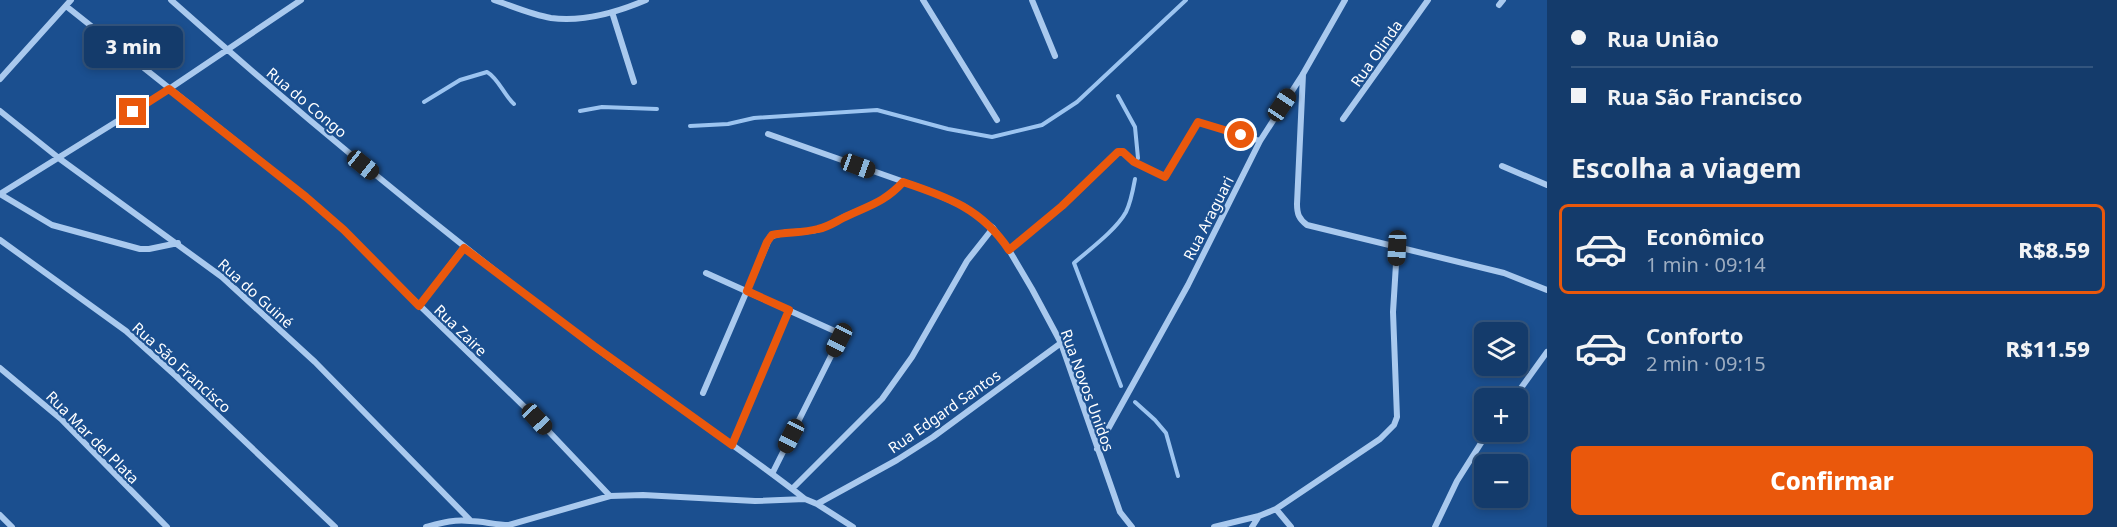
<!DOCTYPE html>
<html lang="pt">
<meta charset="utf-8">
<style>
body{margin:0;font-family:"Noto Sans",sans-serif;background:#1d4271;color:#f1f3f6;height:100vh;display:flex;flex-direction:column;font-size:22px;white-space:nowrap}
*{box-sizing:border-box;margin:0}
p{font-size:20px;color:#9dadc1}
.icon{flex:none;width:33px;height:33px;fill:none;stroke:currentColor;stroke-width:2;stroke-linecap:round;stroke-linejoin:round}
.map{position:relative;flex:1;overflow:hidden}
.details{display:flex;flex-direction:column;background:#143b6b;width:570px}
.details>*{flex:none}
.banner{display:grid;align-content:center;height:132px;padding:0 24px;background:#143b6b}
.controls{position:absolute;left:1474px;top:322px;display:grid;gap:12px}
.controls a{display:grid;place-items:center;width:54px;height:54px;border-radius:9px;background:#143b6b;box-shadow:0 3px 9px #0003,0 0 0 2px #33557e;font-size:30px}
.end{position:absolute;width:27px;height:27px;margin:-14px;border:8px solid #ea580c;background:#fff;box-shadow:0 0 0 3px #fff}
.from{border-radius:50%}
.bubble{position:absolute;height:42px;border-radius:9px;background:#143b6b;box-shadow:0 3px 9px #0003,0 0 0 2px #33557e;font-size:20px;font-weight:800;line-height:42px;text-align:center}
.car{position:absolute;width:18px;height:36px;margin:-18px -9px;border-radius:8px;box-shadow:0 0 4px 2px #0007;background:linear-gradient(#222 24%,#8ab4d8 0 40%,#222 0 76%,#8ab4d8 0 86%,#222 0)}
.banner b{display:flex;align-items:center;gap:21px;height:57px;font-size:22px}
.banner b+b{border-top:2px solid #33557e}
.banner i{width:15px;height:15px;background:#f1f3f6}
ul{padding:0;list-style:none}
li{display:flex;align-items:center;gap:18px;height:90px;margin:0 12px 9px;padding:0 12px;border:3px solid transparent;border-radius:9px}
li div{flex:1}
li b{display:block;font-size:22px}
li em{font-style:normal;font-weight:800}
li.on{border-color:#ea580c}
li>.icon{width:54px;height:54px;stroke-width:1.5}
h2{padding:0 24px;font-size:27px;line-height:72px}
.primary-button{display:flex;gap:12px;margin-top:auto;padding:12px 24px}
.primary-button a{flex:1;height:69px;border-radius:9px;background:#ea580c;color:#fff;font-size:24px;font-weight:800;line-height:69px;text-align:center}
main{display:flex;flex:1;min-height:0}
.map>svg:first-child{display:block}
</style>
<main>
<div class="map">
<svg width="1547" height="527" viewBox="0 0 1547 527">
<rect width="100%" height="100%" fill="#1b4f8f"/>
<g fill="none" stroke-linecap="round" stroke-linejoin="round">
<path stroke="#9cc4f0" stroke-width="4" d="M1118 96 1135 127 1138 158
M424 102 460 80 487 72C498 78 504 95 514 104
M580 111 602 107 657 109
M690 126 728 124 754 118 877 110 948 129 992 137 1042 125 1077 102 1186 0
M1121 386 1074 263C1090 249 1116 230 1126 212 1131 202 1133 190 1135 179
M1135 402 1155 420 1166 433 1178 476"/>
<path stroke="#a9c9ee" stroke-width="6" d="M171 0C307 121 447 236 592 345 663 397 736 445 805 499L817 504 897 460 933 437 1061 343
M494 0C512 6 532 15 551 18 582 22 618 12 646 0
M923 0 997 120
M1032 0 1055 56
M1499 5 1503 0
M66 6 306 197 344 230 384 271 537 419 610 496
M612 12 634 82
M1303 74 1297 204C1297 214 1299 219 1307 225L1504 273 1547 290
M0 79 71 0
M0 111 60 159 222 277 315 362 471 521
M1343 119 1428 0
M768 134 927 190 965 207 993 228 1009 250 1032 289 1061 343 1120 512 1132 527
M1502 166 1547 185
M0 194 169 89 301 0
M0 194 52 225 140 249H149L178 243
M0 240 126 331 176 376 335 527
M1009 250 1062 206 1118 152H1123L1134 162 1165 177 1198 122 1260 141
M706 273 839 333V340L772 474
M419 306 464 247
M0 368 61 419 167 527
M703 393 770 237C783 230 802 233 816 230 826 228 834 223 842 218 866 206 884 204 903 182
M1513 399 1547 352
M732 445 789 310
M1097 449 1188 285 1260 141 1303 74 1345 0
M792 489 882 399 912 357 967 261 993 228
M817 504 853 527
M1276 509 1291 527
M0 515 12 527
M426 527C441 523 454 519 470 521 483 521 495 525 509 525L610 496 643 495 755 501 805 499
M1214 527 1259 516 1276 509 1380 439 1394 425 1397 417 1393 312 1397 248
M1252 527 1259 516
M1435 527 1457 481 1488 432"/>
</g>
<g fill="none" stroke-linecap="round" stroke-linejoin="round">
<path stroke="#ea580c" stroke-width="8" d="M133 112 169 89 306 197 344 230 419 306 464 248 594 346 732 445 789 310 747 291 767 242 772 235C787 232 803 233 818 229 828 227 835 222 843 218 867 206 884 203 903 182 948 197 982 209 1009 250L1062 206 1118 152H1123L1134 162 1165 177 1198 122 1241 135"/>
</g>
<g text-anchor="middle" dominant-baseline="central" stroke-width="4.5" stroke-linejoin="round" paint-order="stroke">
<g font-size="15" fill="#fff" stroke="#1b4f8f">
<text transform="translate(1376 53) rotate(-55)">Rua Olinda</text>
<text transform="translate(307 102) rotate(40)">Rua do Congo</text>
<text transform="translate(1208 218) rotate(-63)">Rua Araguari</text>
<text transform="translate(256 293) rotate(42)">Rua do Guiné</text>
<text transform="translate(461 330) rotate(44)">Rua Zaire</text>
<text transform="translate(182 367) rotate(42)">Rua São Francisco</text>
<text transform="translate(1088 390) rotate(70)">Rua Novos Unidos</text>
<text transform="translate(944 411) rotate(-35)">Rua Edgard Santos</text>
<text transform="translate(93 437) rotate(45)">Rua Mar del Plata</text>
</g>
</g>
</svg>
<div class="controls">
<a><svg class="icon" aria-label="layers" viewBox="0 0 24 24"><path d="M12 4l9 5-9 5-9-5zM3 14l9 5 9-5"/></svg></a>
<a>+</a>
<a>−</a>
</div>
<i class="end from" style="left:1241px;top:135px"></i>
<i class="end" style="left:133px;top:112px"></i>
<div class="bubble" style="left:84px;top:26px;width:99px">3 min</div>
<i class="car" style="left:1282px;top:105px;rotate:34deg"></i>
<i class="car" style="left:363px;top:165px;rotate:129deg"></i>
<i class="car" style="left:858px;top:166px;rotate:110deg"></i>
<i class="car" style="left:1397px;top:248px;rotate:183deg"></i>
<i class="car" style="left:839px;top:340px;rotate:207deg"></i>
<i class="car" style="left:537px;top:419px;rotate:137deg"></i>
<i class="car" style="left:791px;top:436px;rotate:207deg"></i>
</div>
<section class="details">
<div class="banner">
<b><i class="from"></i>Rua Uniâo</b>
<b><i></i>Rua São Francisco</b>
</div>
<h2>Escolha a viagem</h2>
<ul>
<li class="on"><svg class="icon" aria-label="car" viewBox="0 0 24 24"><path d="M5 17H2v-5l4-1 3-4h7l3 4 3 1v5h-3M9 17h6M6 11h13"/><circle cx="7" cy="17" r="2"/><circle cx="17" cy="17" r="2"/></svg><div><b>Econômico</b><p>1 min · 09:14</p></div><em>R$8.59</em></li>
<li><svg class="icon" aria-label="car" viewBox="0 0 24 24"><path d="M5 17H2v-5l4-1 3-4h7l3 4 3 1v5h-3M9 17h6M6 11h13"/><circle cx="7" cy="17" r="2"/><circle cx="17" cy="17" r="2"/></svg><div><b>Conforto</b><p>2 min · 09:15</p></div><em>R$11.59</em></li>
</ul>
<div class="primary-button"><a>Confirmar</a></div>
</section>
</main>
